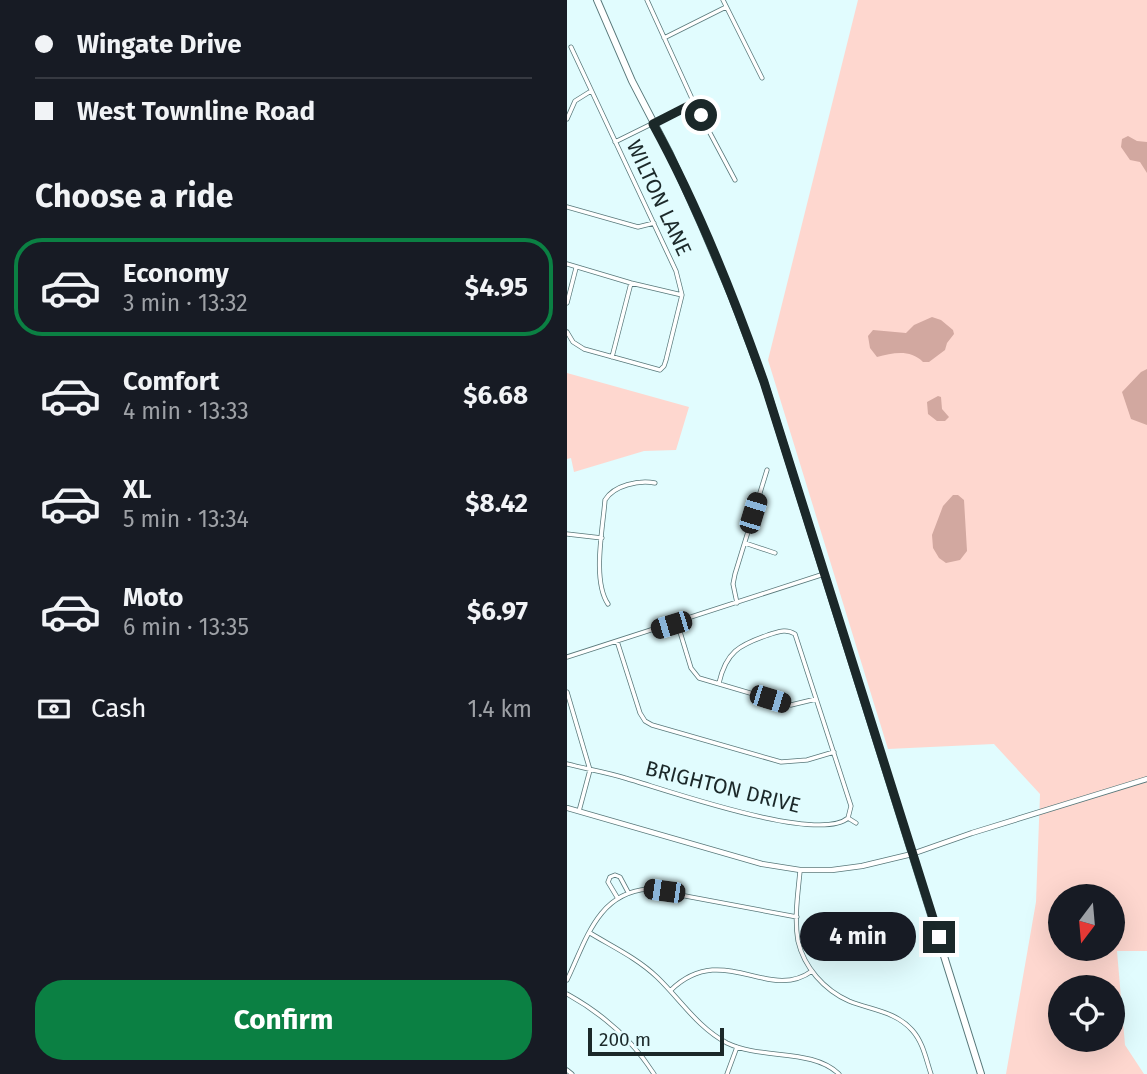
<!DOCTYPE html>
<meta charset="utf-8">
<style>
body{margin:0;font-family:"Fira Sans",sans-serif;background:#242831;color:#f1f3f6;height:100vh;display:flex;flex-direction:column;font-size:26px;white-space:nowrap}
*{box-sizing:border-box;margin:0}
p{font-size:23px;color:#9ea1a6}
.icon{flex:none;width:38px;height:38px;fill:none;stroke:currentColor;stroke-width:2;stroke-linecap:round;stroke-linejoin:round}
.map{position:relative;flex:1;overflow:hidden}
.details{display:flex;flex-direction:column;background:#171b24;width:567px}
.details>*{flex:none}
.top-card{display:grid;align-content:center;height:154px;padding:0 35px;background:#171b24}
.needle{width:46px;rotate:196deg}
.tools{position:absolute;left:481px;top:884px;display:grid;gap:14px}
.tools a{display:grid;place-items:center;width:77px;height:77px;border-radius:50%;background:#171b24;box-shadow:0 7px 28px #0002;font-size:35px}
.scale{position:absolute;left:21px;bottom:18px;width:136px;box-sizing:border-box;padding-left:7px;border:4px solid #1b2829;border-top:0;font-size:19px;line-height:24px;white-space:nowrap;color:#1b2829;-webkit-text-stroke:5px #e1fcfe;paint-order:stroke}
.end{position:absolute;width:32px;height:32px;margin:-16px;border:9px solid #1b2829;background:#fff;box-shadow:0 0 0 4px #fff}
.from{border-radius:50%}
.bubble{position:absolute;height:49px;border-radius:24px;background:#171b24;box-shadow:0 7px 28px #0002;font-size:23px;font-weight:700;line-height:49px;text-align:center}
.car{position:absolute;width:21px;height:42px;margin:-21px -10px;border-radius:9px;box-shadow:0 0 5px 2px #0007;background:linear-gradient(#222 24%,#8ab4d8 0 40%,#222 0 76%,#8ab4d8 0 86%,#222 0)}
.top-card b{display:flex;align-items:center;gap:24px;height:66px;font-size:26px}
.top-card b+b{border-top:2px solid #363941}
.top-card i{width:18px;height:18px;background:#f1f3f6}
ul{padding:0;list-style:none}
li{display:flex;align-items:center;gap:21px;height:98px;margin:0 14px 10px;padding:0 21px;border:4px solid transparent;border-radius:28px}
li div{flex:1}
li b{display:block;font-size:26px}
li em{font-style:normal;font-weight:700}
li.active{border-color:#0b8043}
li>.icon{width:63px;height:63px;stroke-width:1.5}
h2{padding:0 35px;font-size:32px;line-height:84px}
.pay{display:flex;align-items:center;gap:18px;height:77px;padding:0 35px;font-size:26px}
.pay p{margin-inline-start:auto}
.cta{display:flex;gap:14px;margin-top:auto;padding:14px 35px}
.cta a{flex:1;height:80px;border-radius:28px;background:#0b8043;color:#fff;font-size:28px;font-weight:700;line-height:80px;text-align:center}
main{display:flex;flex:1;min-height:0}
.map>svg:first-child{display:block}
</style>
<main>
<section class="details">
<div class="top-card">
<b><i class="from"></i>Wingate Drive</b>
<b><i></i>West Townline Road</b>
</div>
<h2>Choose a ride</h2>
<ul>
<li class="active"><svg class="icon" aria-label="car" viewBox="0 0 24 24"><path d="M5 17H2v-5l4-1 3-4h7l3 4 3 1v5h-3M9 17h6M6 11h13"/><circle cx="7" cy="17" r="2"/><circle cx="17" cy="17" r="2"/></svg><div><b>Economy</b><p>3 min · 13:32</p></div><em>$4.95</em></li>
<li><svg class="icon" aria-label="car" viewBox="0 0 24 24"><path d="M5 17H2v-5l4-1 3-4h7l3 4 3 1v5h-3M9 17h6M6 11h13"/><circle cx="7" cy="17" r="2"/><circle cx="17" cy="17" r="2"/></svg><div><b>Comfort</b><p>4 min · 13:33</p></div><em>$6.68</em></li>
<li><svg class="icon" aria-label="car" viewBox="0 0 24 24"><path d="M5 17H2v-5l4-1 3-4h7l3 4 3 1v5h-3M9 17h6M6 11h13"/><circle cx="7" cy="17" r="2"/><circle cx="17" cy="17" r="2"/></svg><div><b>XL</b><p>5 min · 13:34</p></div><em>$8.42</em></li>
<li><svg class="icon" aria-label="car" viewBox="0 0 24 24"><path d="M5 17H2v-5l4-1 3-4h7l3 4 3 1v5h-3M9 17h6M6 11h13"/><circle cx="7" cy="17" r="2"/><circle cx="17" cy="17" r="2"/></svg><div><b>Moto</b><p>6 min · 13:35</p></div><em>$6.97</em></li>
</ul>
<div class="pay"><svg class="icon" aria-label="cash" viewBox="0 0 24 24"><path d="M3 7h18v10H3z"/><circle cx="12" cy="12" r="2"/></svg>Cash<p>1.4 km</p></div>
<div class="cta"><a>Confirm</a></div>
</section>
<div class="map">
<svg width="580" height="1074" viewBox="0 0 580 1074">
<rect width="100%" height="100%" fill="#e1fcfe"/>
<path fill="#fed7cf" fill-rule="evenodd" d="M291 0H580V951H550L558 1045 577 1074H439L469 902 473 794 427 744 321 749 201 360ZM494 896H546V948H494ZM494 987H546V1040H494Z
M0 373 122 407 109 450 77 451 7 472 4 458 0 459Z"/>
<path fill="#d2a8a0" d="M561 136 570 141 580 142V173L573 162 563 160 554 147 555 139Z
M365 317 374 320 386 330 387 334 380 343 378 350 362 362H356C343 349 326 353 310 357L303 348 301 336 306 330 339 333 347 325Z
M580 369V425L564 419 555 392 574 372Z
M371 396 374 397 375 409 382 417 378 421H370L361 414 360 402Z
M386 495H391L397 500 400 551 393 560 379 563 372 558 366 548 365 535 376 506Z"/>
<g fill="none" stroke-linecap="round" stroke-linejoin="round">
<defs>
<path id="minor" d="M80 0 127 103 168 180
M156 0 195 78
M97 38 159 7
M0 119 8 101 24 91
M48 142 127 103
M0 207 71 227 87 223
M0 264 64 283 115 295
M0 303 9 268
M0 332 6 342 17 349 93 370 97 366 99 360 115 295 109 271 4 47
M45 357 64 283
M0 534 35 538
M178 543 208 553
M170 603 166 584 168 574 200 470
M41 604C25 580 36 528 38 500 47 485 72 480 88 483
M110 622 124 668 132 678 224 705 249 699
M50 641 73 713 78 721 85 725 214 762 240 760 267 752
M0 657 257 574
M152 683C159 652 172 645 201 635 211 632 219 628 228 634L284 806 281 818
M0 692 23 770 12 811
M0 764C19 769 39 772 58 778 97 789 251 844 281 818
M281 818 289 823
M233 871C231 893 227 918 231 941 237 967 257 990 282 1001 304 1010 328 1011 345 1030 356 1042 359 1059 364 1074
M50 897 41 882 43 877 48 875 53 877 61 892
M23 933C46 947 70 958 90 977 113 999 131 1028 160 1043 195 1060 245 1048 272 1074
M0 980C19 941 30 893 81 889L230 917
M104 990C156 940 201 1003 245 971
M0 994C36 1014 65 1039 87 1074
M0 1070 5 1074
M160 1074 170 1047"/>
<path id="tertiary" d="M0 808 195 864 233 870H265L295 866 345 854 405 833 580 779"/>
<path id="primary" d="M30 0 65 81 102 152 135 226 165 297 197 382 414 1074"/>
</defs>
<use href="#minor" stroke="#58787a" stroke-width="5"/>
<use href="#tertiary" stroke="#58787a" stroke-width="6"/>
<use href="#primary" stroke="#58787a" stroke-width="8"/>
<use href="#minor" stroke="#fff" stroke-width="3.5"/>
<use href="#tertiary" stroke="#fff" stroke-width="4.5"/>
<use href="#primary" stroke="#fff" stroke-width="6"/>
</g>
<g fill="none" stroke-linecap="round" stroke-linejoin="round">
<path stroke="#1b2829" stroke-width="9" d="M134 115 127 103 86 124C131 206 166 294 197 382L372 937"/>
</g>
<g text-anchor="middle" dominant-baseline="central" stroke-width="6" stroke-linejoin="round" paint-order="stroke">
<g font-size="21" fill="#1b2829" stroke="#e1fcfe">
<text transform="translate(92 198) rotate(65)">WILTON LANE</text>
<text transform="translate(156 787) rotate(14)">BRIGHTON DRIVE</text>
</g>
</g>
</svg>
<div class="tools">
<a><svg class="needle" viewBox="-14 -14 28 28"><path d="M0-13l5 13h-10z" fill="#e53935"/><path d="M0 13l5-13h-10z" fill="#9ea1a6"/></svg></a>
<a><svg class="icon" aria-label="locate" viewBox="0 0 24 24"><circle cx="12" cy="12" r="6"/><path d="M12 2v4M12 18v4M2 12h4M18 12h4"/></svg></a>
</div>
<div class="scale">200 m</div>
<i class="end from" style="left:134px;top:115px"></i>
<i class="end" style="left:372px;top:937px"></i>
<div class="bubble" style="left:233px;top:912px;width:116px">4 min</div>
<i class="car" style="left:186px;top:513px;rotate:17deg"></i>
<i class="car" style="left:104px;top:625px;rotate:253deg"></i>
<i class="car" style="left:203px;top:699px;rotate:107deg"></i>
<i class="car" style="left:97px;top:891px;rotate:278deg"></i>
</div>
</main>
